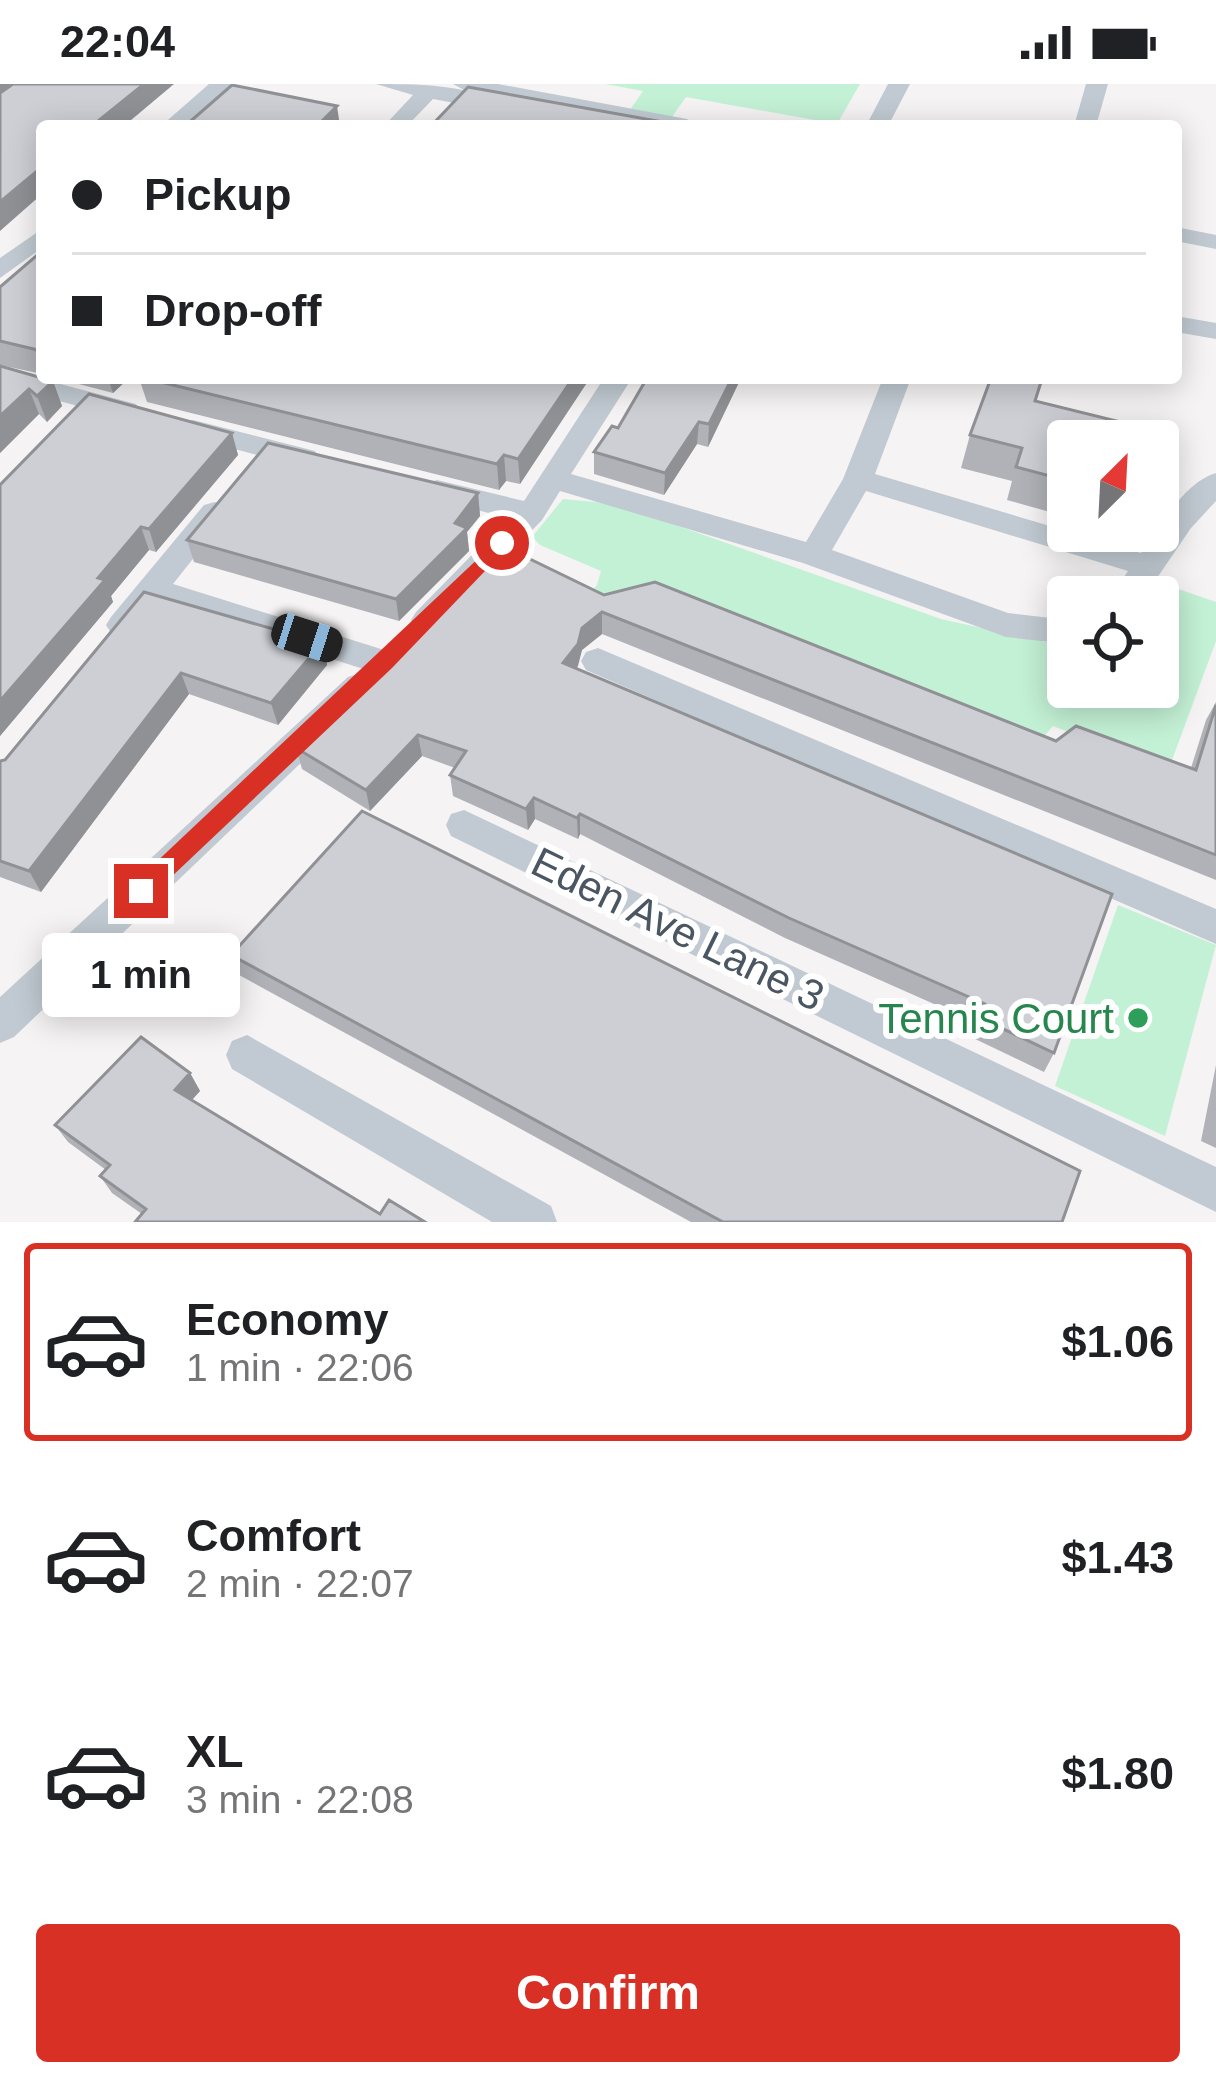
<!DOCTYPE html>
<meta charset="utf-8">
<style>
body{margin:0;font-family:Arial,sans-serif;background:#f6f6f6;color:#202124;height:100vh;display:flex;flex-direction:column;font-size:45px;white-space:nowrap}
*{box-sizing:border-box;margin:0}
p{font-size:39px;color:#757577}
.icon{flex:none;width:66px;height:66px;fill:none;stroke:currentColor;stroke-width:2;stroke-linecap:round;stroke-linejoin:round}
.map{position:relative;height:1138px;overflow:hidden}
.drawer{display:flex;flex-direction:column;background:#fff;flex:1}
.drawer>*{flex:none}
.hud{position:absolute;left:36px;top:36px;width:1146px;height:264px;border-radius:12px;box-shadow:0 6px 30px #0003;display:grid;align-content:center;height:264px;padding:0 36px;background:#fff}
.needle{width:78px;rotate:24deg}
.buttons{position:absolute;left:1047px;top:336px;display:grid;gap:24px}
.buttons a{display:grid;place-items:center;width:132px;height:132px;border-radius:12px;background:#fff;box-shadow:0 6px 30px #0003;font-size:60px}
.end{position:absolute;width:54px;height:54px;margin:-27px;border:15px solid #d93025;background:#fff;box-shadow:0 0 0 6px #fff}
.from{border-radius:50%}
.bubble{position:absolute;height:84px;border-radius:12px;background:#fff;box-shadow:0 6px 30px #0003;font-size:39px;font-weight:600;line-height:84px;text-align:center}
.car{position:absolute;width:36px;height:72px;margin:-36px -18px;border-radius:15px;box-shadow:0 0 9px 3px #0007;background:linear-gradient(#222 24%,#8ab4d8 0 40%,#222 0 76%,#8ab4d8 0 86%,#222 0)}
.hud b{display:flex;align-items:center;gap:42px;height:114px;font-size:45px}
.hud b+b{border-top:3px solid #e0e0e0}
.hud i{width:30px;height:30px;background:#202124}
ul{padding:21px 0 0;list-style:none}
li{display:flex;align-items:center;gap:36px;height:198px;margin:0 24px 18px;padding:0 12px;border:6px solid transparent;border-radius:12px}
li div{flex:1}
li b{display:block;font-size:45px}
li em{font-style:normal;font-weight:600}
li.selected{border-color:#d93025}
li>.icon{width:108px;height:108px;stroke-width:1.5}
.primary-button{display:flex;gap:24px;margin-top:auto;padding:24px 36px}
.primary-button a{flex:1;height:138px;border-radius:12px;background:#d93025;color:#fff;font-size:48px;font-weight:600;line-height:138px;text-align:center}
.status{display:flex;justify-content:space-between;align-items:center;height:84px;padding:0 60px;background:#fff;direction:ltr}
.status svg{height:33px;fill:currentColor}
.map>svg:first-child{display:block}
</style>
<div class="status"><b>22:04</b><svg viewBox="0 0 49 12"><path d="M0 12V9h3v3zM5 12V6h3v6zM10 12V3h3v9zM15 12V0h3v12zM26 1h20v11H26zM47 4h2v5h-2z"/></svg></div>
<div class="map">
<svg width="1216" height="1138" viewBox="0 0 1216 1138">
<rect width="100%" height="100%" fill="#f5f3f3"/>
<path fill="#c3f1d5" d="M605 0H860L837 40 686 13 669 37 628 29 643 7Z
M563 415 616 420 941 535 1068 563V603H1158V513H1142L1155 497 1216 518V557L1168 687 1053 642 1036 662 577 525 597 501 601 487 540 461 532 453Z
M1118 821 1216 861 1165 1052 1055 1002Z"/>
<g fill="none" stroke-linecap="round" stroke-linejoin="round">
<path fill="#c1cad2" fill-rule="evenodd" d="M209 0H233L185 42H161Z
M376 0C412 0 469 0 498 19L487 25 433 15 407 42H384L413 11Z
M453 0H498L687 35 698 42H652L464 6Z
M888 0H910L888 42H866Z
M1086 0H1108L1096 42H1074Z
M1176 143 1216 151V165L1176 157Z
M42 145V164L0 194V174Z
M1176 232 1216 239V255L1176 248Z
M0 284 136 320 140 326 126 335 0 301Z
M604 294H632L571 390 806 458 843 395 883 294H911L875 390 1141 469C1159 444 1184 398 1216 389V417L1191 444 1144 513H1111L1128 487 866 407 832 466 1008 529 1068 536V560L1006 553 803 479 560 407 542 436 438 544H416L411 536 416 528 508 434 427 413 422 406 427 399 437 396 524 417Z
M193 336 315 367 319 374 305 384 183 351 179 345 183 339Z
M215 418 230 428 173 500 397 570 402 579 397 588 385 592 158 519 133 549H111L106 541 111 533 204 421Z
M598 564 1216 825V860L586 586 581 577 586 568Z
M360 589 372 593 377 602 372 611 14 953 0 959V913L348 593Z
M464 726 1216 1083V1128L451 752 446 741 451 730Z
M247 951 551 1122 557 1138H492L232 985 226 971 232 957Z"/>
</g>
<path fill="#b0b2b7" d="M42 167V290L0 281V203Z
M0 282 53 297 62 322 47 338 39 330 0 369Z
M56 294H129L113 309Z
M139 294H590L520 400 506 397 499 406 147 318Z
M741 294 708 363 697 360 664 411 594 390V368L618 344Z
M1036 317 1068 357V412L1056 409 1050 428 1007 416 1012 397 961 384 970 351Z
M232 349 238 371 156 468 149 466 111 512 113 518 0 652V401Z
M478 409 480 432 467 448 469 467 399 537 194 478 187 456Z
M144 508 322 559 327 581 278 641 189 610 41 808 0 793V677L5 676Z
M604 511 1056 657 1191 684 1206 636 1216 618V796L602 550 582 566 576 585 1054 969 1044 988 971 953 977 939 785 854 580 750 578 755 535 735 528 746 453 712 450 691 455 684 422 672 370 727 302 685 296 664Z
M231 871 1062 1138H691L239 891Z
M1216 981V1064L1201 1057Z
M190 989 200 1007 191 1016 380 1130 425 1138 142 1130 112 1109 100 1092 106 1086 68 1058 55 1041Z"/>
<path fill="#909195" d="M0 0H12L0 9Z
M144 0H174L124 42H92Z
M337 22 340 42H317Z
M42 83V110L0 147V118Z
M108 294H129L113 309Z
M573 294H590L520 400 518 375Z
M732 294H741L708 363 709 340Z
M53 297 62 322 47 338 37 312Z
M29 305 39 330 0 369V332Z
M699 338 697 360 664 411 665 389Z
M232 349 238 371 156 468 149 445Z
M504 371 506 397 499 406 497 380Z
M478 409 480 432 467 448 469 467 399 537 396 515Z
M141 443 149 466 111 512 113 518 0 652V617L98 494Z
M602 528V550L582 566 578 582 564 601 563 579 582 544Z
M322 559 327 581 278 641 271 619Z
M181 589 189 610 41 808 29 787Z
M418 651 422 672 370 727 366 706Z
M534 714 535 735 528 746 526 725Z
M580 730V750L578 755 577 734Z
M190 989 200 1007 185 1024 175 1006Z"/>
<path fill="#cdcfd5" stroke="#909195" stroke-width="3" d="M13 0H144L92 42H42V83L0 118V9Z
M232 1 337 22 317 42H185Z
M468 3 685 42H431Z
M42 167V267L0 257V203Z
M0 282 42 294 53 297 37 312 29 305 0 332Z
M144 294H573L518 375 504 371 497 380Z
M647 294H732L709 340 699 338 665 389 594 368 612 342 618 344Z
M991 294H1025L1041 298 1035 317 1145 344 1142 357H1068V376H1066L1061 395 1016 383 1022 364 970 351Z
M89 310 232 349 149 445 141 443 98 494 105 496 0 617V401Z
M268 359 478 409 455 439 467 444 396 515 187 456Z
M501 461 604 511 655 498 1056 657 1076 642 1196 686 1216 621V771L602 528 582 544 578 560 563 579 1112 810 1054 969 980 934 985 920 789 834 580 730 577 734 534 714 526 725 450 691 466 667 418 651 366 706 296 664Z
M144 508 322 559 271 619 181 589 29 787 0 777V677L5 676Z
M362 727 1080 1087 1062 1138H723L231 871Z
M141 953 190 989 175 1006 380 1130 389 1116 425 1138H135L146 1125 100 1092 110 1081 55 1041Z"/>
<path fill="#d93025" d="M502 452 508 454V463L392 584 149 814H133V800Z"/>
<circle fill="#2e9e5b" stroke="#fff" stroke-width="4.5" cx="1138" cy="934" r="12"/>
<g text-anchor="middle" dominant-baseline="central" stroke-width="12" stroke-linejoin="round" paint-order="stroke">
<g font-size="42" fill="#4a5661" stroke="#fff">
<text transform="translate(678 845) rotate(26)">Eden Ave Lane 3</text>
</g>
<g font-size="42" fill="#27864d" stroke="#fff" text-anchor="end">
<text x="1114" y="934">Tennis Court</text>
</g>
</g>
</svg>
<div class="buttons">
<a><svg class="needle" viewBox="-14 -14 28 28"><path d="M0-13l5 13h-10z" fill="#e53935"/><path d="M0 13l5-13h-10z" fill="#757577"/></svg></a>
<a><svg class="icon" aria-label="locate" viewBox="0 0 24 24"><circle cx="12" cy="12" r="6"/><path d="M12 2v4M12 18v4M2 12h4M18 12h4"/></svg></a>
</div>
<i class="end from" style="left:502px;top:459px"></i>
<i class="end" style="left:141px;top:807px"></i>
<div class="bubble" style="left:42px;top:849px;width:198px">1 min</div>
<i class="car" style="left:307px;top:554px;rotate:108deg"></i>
<div class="hud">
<b><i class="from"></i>Pickup</b>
<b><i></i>Drop-off</b>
</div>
</div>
<section class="drawer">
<ul>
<li class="selected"><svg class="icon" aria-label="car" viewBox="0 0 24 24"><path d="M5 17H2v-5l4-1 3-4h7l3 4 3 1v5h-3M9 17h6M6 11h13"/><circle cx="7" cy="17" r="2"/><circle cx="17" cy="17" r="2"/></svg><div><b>Economy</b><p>1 min · 22:06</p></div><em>$1.06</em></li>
<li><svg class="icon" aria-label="car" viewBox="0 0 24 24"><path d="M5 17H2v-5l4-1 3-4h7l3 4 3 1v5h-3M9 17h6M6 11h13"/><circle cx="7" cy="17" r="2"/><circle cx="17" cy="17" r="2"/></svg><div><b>Comfort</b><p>2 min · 22:07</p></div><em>$1.43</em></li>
<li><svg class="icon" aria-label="car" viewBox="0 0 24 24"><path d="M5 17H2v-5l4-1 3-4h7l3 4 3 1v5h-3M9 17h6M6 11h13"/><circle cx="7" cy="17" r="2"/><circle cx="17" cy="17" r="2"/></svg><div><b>XL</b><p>3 min · 22:08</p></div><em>$1.80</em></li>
</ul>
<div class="primary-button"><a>Confirm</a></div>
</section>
